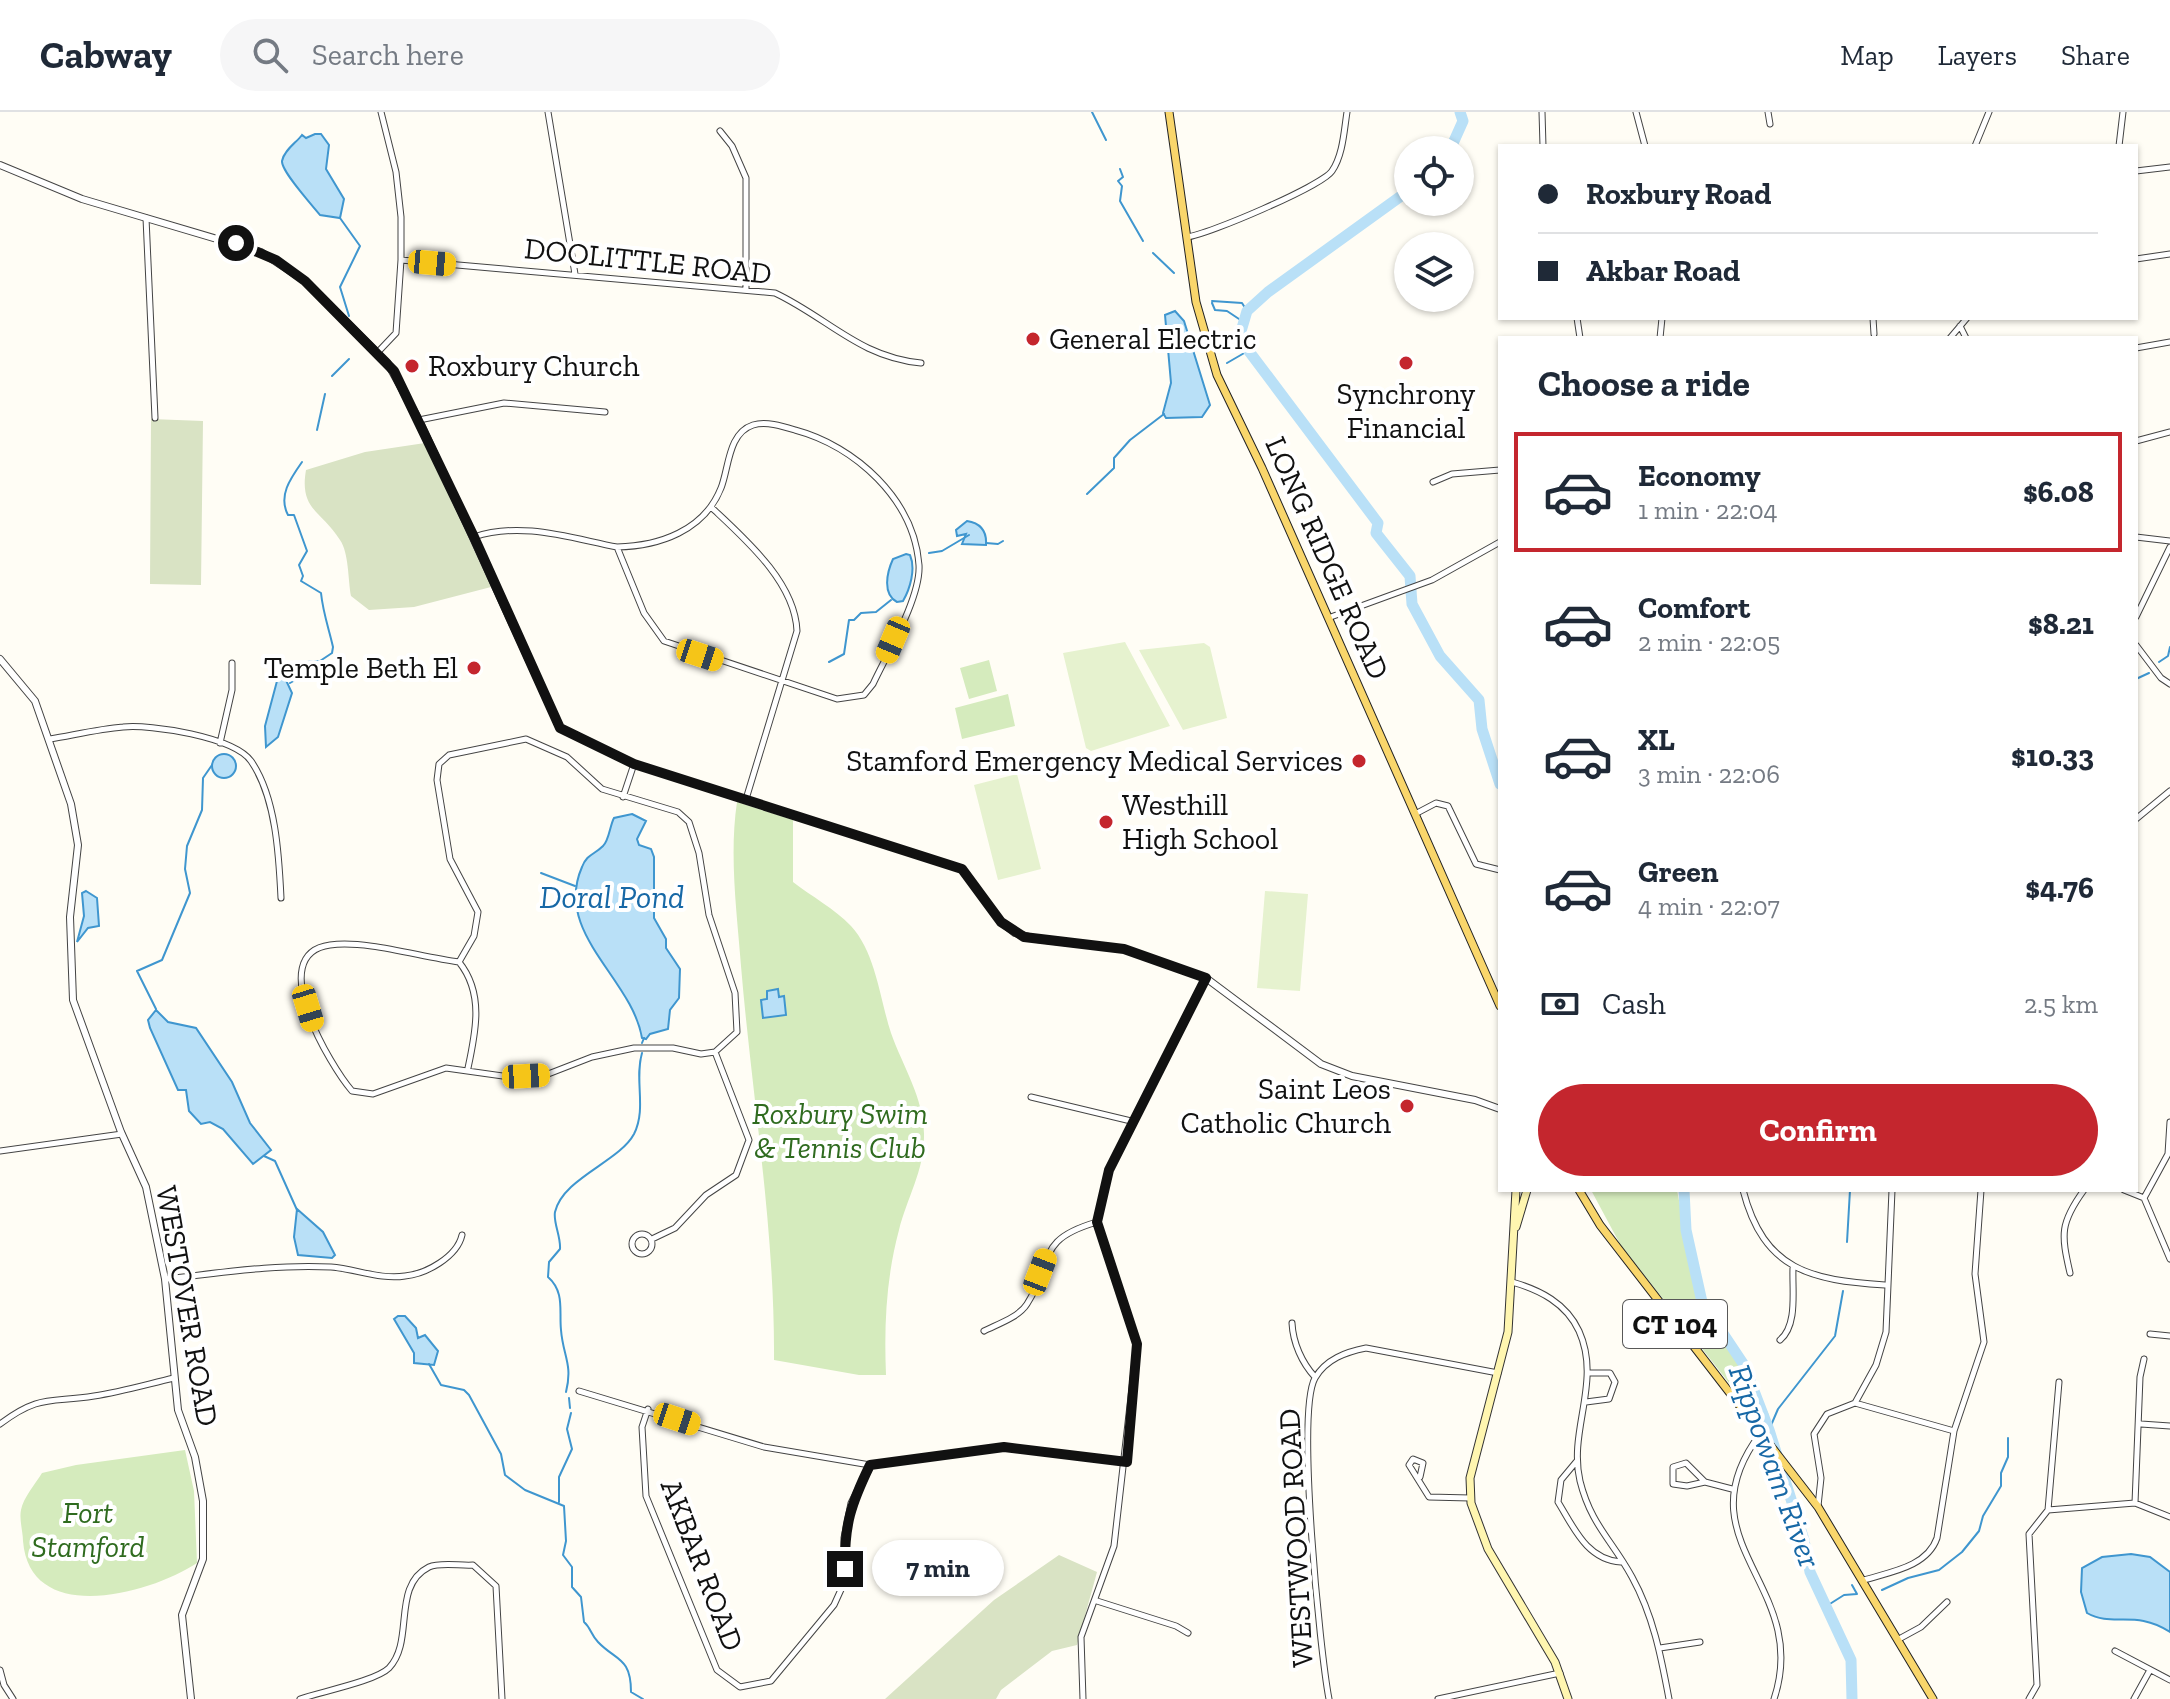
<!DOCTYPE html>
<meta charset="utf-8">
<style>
body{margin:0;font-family:"Zilla Slab",serif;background:#f6f6f7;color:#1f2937;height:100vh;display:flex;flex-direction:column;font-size:30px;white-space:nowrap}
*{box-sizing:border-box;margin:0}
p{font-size:26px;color:#747a83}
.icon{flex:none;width:44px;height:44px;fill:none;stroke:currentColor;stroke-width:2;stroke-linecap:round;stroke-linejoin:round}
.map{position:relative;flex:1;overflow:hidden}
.side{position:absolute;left:1498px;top:224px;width:640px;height:856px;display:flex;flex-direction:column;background:#fff;border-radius:0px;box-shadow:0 2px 6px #0004}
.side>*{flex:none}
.hud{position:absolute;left:1498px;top:32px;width:640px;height:176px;border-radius:0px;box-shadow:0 2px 6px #0004;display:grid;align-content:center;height:176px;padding:0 40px;background:#fff}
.fabs{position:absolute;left:1394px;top:24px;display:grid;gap:16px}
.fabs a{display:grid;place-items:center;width:80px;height:80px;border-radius:50%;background:#fff;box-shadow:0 2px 6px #0004;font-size:40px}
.end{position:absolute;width:36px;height:36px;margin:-18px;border:10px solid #111;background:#fff;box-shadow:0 0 0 4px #fff}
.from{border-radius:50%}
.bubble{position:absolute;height:56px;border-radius:28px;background:#fff;box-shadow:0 2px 6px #0004;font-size:26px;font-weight:700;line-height:56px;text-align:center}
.car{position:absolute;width:24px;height:48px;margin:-24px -12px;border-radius:10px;box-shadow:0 0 6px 2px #0007;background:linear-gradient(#f5c518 24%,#345 0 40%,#f5c518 0 76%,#345 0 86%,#f5c518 0)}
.hud b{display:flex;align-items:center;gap:28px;height:76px;font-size:30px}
.hud b+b{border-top:2px solid #e0e1e3}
.hud i{width:20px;height:20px;background:#1f2937}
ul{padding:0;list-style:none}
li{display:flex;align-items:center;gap:24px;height:120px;margin:0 16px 12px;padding:0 24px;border:4px solid transparent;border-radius:0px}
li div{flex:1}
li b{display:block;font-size:30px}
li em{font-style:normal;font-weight:700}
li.selected{border-color:#c4262e}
li>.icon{width:72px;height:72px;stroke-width:1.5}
h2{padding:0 40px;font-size:36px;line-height:96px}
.pay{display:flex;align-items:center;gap:20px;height:88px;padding:0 40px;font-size:30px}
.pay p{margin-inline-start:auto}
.cta{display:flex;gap:16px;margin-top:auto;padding:16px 40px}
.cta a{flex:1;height:92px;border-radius:48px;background:#c4262e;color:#fff;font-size:32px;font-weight:700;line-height:92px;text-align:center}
header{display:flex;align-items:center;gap:48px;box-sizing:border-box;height:112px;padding:0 40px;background:#fff;border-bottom:2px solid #e0e1e3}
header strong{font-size:38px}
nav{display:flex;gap:44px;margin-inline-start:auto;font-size:28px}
.search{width:560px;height:72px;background:#f6f6f7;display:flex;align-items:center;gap:20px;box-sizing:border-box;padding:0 28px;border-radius:44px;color:#747a83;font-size:30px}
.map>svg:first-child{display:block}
</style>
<header>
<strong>Cabway</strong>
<div class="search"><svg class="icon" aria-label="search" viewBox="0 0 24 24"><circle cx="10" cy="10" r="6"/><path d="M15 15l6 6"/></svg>Search here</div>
<nav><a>Map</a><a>Layers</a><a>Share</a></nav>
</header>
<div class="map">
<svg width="2170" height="1587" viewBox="0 0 2170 1587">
<rect width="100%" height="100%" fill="#fffdf5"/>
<path fill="#d5ebbd" d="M989 548 997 579 969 587 960 556Z
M1008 582 1015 614 962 627 955 596Z
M737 690 793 708V770C811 784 835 797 851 814 876 841 880 888 891 921 903 955 925 988 924 1025 924 1059 907 1086 899 1118 886 1166 884 1214 886 1263H859L774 1248C775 1116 752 986 741 854 737 801 729 744 737 690Z
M1591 1078H1677L1697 1183 1736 1235 1769 1303 1765 1317 1620 1132Z
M185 1338 194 1379 197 1451C150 1482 30 1515 23 1429 23 1420 19 1407 21 1398 23 1386 36 1371 42 1361L76 1353Z"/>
<path fill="#d9e3c4" d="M151 307 203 309 201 473 150 472Z
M425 331 491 475 414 495 369 498 351 484C348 468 349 441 340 428 322 399 299 398 306 358L365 340Z
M1059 1443 1097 1460 1077 1533 1052 1539 1001 1578 996 1587H885L994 1488Z"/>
<path fill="#e6f2cf" d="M1125 530 1170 614 1091 639 1086 636 1063 541Z
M1204 531 1210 535 1227 606 1183 618 1139 538Z
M1017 662 1041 757 998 768 974 673Z
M1265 779 1308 782 1300 879 1257 876Z"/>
<path fill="#b9e0f7" stroke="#3f96cf" stroke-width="2" d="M315 22H321L329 33 326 57 344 87 340 106 320 103C312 93 281 59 282 49 284 38 297 30 302 23L306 26Z
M1175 199 1184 209 1210 293 1202 305 1166 306 1163 301 1171 271 1165 203Z
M967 409C980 411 987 419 986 433L962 432 966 422 957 424 956 418Z
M906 442 910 443C916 457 910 477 903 489L897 490C882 482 887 460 893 447Z
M284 564 292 581 278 625 266 635 265 614 277 569Z
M212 654a12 12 0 1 1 24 0a12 12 0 1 1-24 0Z
M632 702 646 709 637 727 639 733 651 737 654 745V806L666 827V836L680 857 679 886 670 898 668 917 650 922 646 927 642 926C632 866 553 821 582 755 587 742 594 743 603 734 609 729 610 713 614 706Z
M86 779 97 786 99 814 88 816 77 830 84 804 82 781Z
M778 877 779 885 784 884 786 903 763 906 761 888 767 887V879Z
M156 898 168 910 196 916 232 970 250 1011 271 1038 253 1052 223 1017 210 1010 201 1012 189 999 186 978H178L150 916 148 908Z
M297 1097 323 1120 335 1143 332 1146 298 1143 294 1125Z
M398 1204H405L416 1216 418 1226 425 1223 438 1239 434 1253 414 1251V1241L394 1207Z
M2131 1442 2150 1445 2170 1460V1520C2135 1497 2113 1516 2087 1501L2081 1480 2082 1456 2102 1445Z"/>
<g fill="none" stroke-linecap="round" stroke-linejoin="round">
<path stroke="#3f96cf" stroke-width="2" d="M1092 0 1106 28
M1120 57 1123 65 1118 69 1122 74 1120 89 1143 129
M340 106 360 134 340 175 349 204
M1153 141 1174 161
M1212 189 1242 191 1247 199
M1212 191 1215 198 1227 199 1242 209
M1227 251 1246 240
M332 264 349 247
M317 318 325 282
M1087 382 1114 356V346L1130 328 1164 302
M986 431 998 432 1003 429
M929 441 942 439 969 423
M829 550 844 542 849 508H854L861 501 876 500 891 488
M2159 550 2168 544 2170 535
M2136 567 2149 561
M290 571 297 567 307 550 320 549 332 541 333 535C329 517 323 501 321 481L301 469 303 464 299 453 307 439 294 403H288C278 384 290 367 302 350
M541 761 575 774
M156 897 137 859 162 848 190 781 185 757 187 734 202 698 203 666 212 653
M642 931 644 926
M264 1044 275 1049 297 1098
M1847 1130 1850 1078
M429 1252 441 1273 464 1278 469 1283 501 1342 505 1363 525 1378 564 1394 566 1429 563 1443 572 1455V1475L581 1485 584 1510C591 1516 591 1523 598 1530 616 1549 631 1545 631 1580L643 1587
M566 1280C573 1252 563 1244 561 1218 559 1199 565 1180 548 1165L549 1150 560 1137C561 1125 553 1110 555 1100 563 1066 619 1050 634 1022 647 996 634 968 642 941
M569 1286 570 1296
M1769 1318 1778 1297 1835 1224 1843 1179
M559 1390V1365L572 1337 567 1317 571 1301
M1882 1478 1908 1466 1939 1458 1962 1440 1979 1419 1983 1404 2001 1374V1361L2008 1345V1326
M1825 1495 1844 1483 1857 1482 1852 1473"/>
<path stroke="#b9e0f7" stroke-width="11" d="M1450 38 1463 9 1460 0
M1408 79 1268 180 1247 199 1239 226 1378 411 1376 421 1410 464 1412 492 1440 544 1479 588 1482 617 1500 672
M1684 1078 1686 1118 1702 1190 1744 1253 1769 1318 1804 1428 1810 1460 1851 1548 1852 1587"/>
<defs>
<path id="minor" d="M548 0 575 162
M1542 0 1543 34
M1636 0 1645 34
M1768 0 1770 12
M720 19 732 34 746 66V178
M1975 34 1989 0
M2119 34 2123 0
M2136 59 2170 55
M146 106 155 306
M1187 125C1207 123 1322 74 1332 59 1343 43 1344 19 1347 0
M2136 147 2170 142
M401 148 775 181C828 206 859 245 921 251
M1577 206 1580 226
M1873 206 1874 222
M1960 214 1966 226
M1660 226 1662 206
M1950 226 1967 206
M2136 236 2170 230
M377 241 396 221 401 148V105L396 60 381 0
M419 308 504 291 605 300
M2136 329 2170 320
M1433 370 1452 362 1500 358
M711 395C745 427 795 470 797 519L746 687
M474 425C521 409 570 426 617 435L644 501 664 529 837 587 864 583 873 572C887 542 921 485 919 453 914 387 855 334 795 318 782 314 766 309 753 313 728 321 729 356 721 376 704 419 659 434 617 435
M2136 425 2170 429
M2136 505 2170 435
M1328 506 1432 468 1500 430
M2136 533 2161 566 2170 572
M50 627C74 623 99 617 123 615 151 612 234 625 251 649 276 685 279 744 281 786
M526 627 567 645 602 677 678 700 689 710 699 741 709 803 735 881 737 920 715 940 701 942 673 936H634L592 945 543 964 510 965 446 956 373 982 352 979C331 955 263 842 330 833 367 828 420 845 459 850L474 824 478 800 450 747 437 668 439 652 449 643Z
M220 631 232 578V551
M623 685 634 652
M1417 701 1436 691 1448 694 1476 752 1500 758
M2136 707 2170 679
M459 850C484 881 476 919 468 956
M1031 985 1131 1009
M0 1039 122 1022
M1743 1078C1764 1159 1811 1168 1885 1173
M2124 1078 2144 1086 2168 1042 2170 1010
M2144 1086 2170 1147
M632 1132a10 10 0 1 1 20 0a10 10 0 1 1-20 0Z
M652 1127 675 1116 706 1083 736 1063 749 1028 715 940
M2070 1161C2061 1122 2060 1111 2084 1078
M165 1167C220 1161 275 1152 331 1155 356 1157 381 1168 405 1164 426 1162 457 1145 462 1123
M1512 1170C1540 1178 1566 1191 1579 1219 1602 1270 1568 1318 1580 1369 1591 1413 1612 1428 1632 1465 1653 1503 1661 1544 1669 1587
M1292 1211C1293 1231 1302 1251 1315 1265
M984 1219C998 1212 1019 1205 1027 1192 1055 1148 1035 1128 1097 1110
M2150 1222 2170 1224
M1780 1228C1798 1213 1792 1178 1793 1156
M579 1279 764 1335 870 1353 1004 1335 1127 1350
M1586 1290 1609 1287 1615 1270 1610 1261H1589
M1855 1291 1954 1319
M648 1297 642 1315 646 1384 717 1558 740 1575 771 1569 834 1493 844 1471V1426L851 1391 870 1353
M0 1312C40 1282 50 1291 94 1284 121 1280 148 1272 174 1266
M2141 1312 2170 1314
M1760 1322C1679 1430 1812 1473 1774 1587
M1576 1350 1561 1368 1558 1390C1574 1416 1587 1448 1621 1450
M1420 1365 1423 1351 1413 1347 1409 1353 1429 1385 1470 1386
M1705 1370 1687 1374 1673 1372V1355L1686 1351 1705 1370 1732 1377
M2135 1391 2140 1265 2144 1247
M1818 1394 1821 1366 1814 1322 1827 1302 1855 1291 1876 1253 1886 1220 1892 1078
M2048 1398 2135 1391 2170 1405
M1864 1468C1890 1460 1927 1455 1937 1426L1954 1319 1984 1230 1975 1162 1981 1078
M1097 1489 1176 1514 1188 1521
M1899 1527 1921 1515 1947 1490
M1660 1536 1700 1530
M2115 1539 2170 1568
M0 1558 4 1573 13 1587
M300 1587C320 1580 376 1569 389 1556 415 1529 391 1474 429 1455 440 1450 461 1454 473 1453L496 1474 502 1587
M1083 1587 1081 1525 1114 1434 1137 1232 1097 1110 1109 1058 1206 866
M1329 1587C1320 1540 1296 1300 1315 1266 1326 1247 1346 1240 1366 1236L1498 1261
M1438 1587 1560 1561
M2029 1587 2037 1573 2029 1422 2048 1398 2059 1270
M2134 1587 2150 1558"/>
<path id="tertiary" d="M0 53 82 87 261 140 305 169 387 250 419 308 560 616 634 652 962 757 1001 810 1015 821 1037 827 1124 837 1206 866 1321 952 1352 964 1475 988 1500 997
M0 547 35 589 71 692 78 733 70 805 73 888 121 1020 146 1075 165 1167 178 1298 195 1345 203 1389V1447L182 1503 191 1587"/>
<path id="secondary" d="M1516 1078 1508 1220 1470 1366 1471 1391 1488 1437 1555 1550 1568 1587
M1516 1115 1527 1078"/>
<path id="primary" d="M1169 0 1196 190 1217 263 1262 356 1500 894
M1579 1078 1600 1113 1818 1395 1933 1587"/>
</defs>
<use href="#minor" stroke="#444" stroke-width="7"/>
<use href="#tertiary" stroke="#444" stroke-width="8"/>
<use href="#secondary" stroke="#333" stroke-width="9"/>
<use href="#primary" stroke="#222" stroke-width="9"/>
<use href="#minor" stroke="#fff" stroke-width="5"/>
<use href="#tertiary" stroke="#fff" stroke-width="6"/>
<use href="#secondary" stroke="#fff6b0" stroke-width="7"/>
<use href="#primary" stroke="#f9d66b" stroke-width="7"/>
</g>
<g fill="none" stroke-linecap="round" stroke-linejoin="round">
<path stroke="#111" stroke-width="10" d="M236 131 276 148 305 169 394 259 474 425 560 616 634 652 962 757 1001 810 1024 825 1124 837 1206 866 1109 1058 1097 1110 1137 1232 1127 1350 1004 1335 870 1353C851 1392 844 1413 845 1457"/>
</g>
<g fill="#c4262e" stroke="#fff" stroke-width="3">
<circle cx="1033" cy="227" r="8"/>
<circle cx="1406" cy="251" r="8"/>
<circle cx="412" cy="254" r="8"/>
<circle cx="474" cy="556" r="8"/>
<circle cx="1359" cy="649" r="8"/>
<circle cx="1106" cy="710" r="8"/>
<circle cx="1407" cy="994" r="8"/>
</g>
<g text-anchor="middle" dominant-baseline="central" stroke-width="8" stroke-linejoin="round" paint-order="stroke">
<rect fill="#fff" stroke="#585858" stroke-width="2" x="1623" y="1188" width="104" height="48" rx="6"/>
<g font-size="28" font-weight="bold" fill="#111">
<text x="1675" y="1212">CT 104</text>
</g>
<g font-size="30" fill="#111" stroke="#fff">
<text transform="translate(648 149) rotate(6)">DOOLITTLE ROAD</text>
<text transform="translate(1327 446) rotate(66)">LONG RIDGE ROAD</text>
<text transform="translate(187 1194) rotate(80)">WESTOVER ROAD</text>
<text transform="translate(1296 1426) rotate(-93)">WESTWOOD ROAD</text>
<text transform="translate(702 1453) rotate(69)">AKBAR ROAD</text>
</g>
<g font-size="30" fill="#111" stroke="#fff" text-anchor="start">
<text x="1049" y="227">General Electric</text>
<text x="428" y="254">Roxbury Church</text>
<text x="1406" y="282" text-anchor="middle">Synchrony<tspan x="1406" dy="34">Financial</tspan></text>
<text x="458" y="556" text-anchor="end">Temple Beth El</text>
<text x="1343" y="649" text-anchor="end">Stamford Emergency Medical Services</text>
<text x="1122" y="693">Westhill<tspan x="1122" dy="34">High School</tspan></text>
<text x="1391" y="977" text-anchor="end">Saint Leos<tspan x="1391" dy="34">Catholic Church</tspan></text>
</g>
<g font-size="30" font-style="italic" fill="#2f6b1f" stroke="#fff">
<text x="840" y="1002">Roxbury Swim<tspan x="840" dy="34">&amp; Tennis Club</tspan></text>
<text x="88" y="1401">Fort<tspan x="88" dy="34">Stamford</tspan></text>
</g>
<g font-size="32" font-style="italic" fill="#1768a6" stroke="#fff">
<text x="612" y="785">Doral Pond</text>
<text transform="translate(1775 1354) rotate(70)">Rippowam River</text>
</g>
</g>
</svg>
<div class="fabs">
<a><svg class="icon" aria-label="locate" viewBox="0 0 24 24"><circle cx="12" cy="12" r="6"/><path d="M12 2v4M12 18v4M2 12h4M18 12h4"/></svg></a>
<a><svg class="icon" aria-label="layers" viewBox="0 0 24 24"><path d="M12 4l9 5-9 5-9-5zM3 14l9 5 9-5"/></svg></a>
</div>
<i class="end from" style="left:236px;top:131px"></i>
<i class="end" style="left:845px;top:1457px"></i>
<div class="bubble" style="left:872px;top:1428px;width:132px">7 min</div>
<i class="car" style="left:432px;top:151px;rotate:95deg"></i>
<i class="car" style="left:893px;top:528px;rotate:203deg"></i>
<i class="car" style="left:700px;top:543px;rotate:108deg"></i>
<i class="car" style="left:308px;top:896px;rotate:163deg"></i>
<i class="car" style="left:526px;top:964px;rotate:87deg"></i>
<i class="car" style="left:1040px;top:1160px;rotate:21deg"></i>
<i class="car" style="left:677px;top:1307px;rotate:108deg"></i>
<div class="hud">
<b><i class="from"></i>Roxbury Road</b>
<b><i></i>Akbar Road</b>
</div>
<section class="side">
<h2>Choose a ride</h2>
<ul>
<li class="selected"><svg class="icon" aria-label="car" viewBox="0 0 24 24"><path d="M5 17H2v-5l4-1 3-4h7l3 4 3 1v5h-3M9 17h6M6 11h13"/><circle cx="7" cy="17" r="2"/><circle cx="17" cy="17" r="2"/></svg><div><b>Economy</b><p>1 min · 22:04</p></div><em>$6.08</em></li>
<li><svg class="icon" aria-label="car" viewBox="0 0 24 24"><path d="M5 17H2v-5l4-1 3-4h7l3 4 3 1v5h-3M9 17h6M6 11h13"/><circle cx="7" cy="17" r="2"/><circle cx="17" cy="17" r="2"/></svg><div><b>Comfort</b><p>2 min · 22:05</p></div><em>$8.21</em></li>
<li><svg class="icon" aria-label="car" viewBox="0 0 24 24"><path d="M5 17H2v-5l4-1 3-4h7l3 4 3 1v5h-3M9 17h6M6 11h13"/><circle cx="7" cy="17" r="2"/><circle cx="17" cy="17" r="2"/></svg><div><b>XL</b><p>3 min · 22:06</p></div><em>$10.33</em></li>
<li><svg class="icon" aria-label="car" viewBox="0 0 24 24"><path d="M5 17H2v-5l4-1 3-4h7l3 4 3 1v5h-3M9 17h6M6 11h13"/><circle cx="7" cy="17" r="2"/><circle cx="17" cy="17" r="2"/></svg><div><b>Green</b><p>4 min · 22:07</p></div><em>$4.76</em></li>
</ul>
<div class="pay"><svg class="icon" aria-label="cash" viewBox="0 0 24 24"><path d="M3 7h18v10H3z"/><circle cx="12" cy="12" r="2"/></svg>Cash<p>2.5 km</p></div>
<div class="cta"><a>Confirm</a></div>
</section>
</div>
